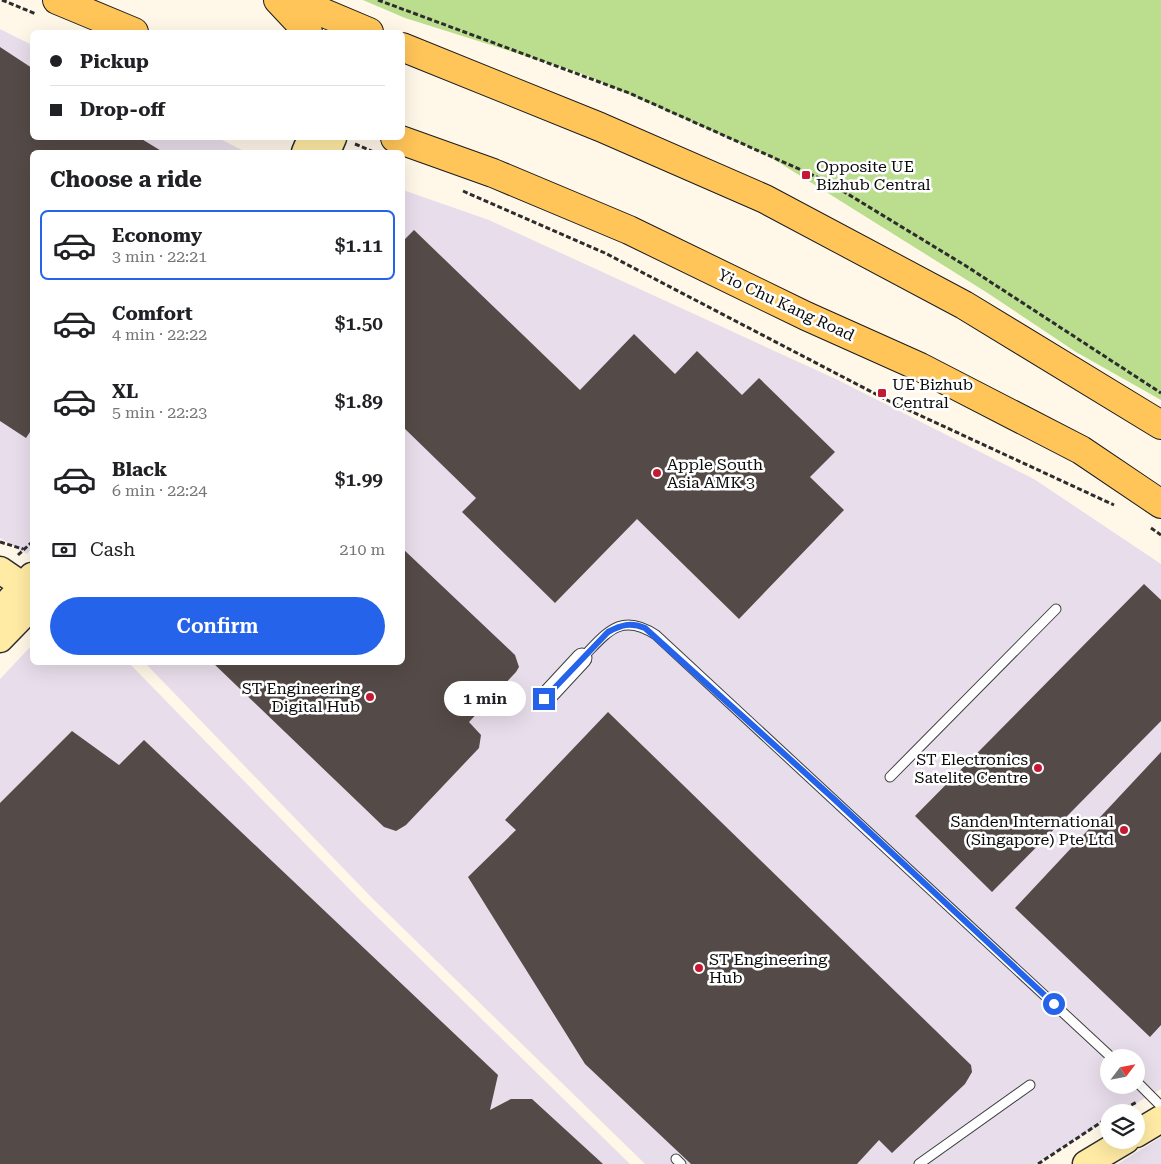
<!DOCTYPE html>
<meta charset="utf-8">
<style>
body{margin:0;font-family:"Roboto Serif",serif;background:#f6f6f6;color:#202124;height:100vh;display:flex;flex-direction:column;font-size:19px;white-space:nowrap}
*{box-sizing:border-box;margin:0}
p{font-size:16px;color:#757577}
.icon{flex:none;width:28px;height:28px;fill:none;stroke:currentColor;stroke-width:2;stroke-linecap:round;stroke-linejoin:round}
.map{position:relative;flex:1;overflow:hidden}
.panel{position:absolute;left:30px;top:150px;width:375px;height:515px;display:flex;flex-direction:column;background:#fff;border-radius:8px;box-shadow:0 5px 20px #0002}
.panel>*{flex:none}
.top-card{position:absolute;left:30px;top:30px;width:375px;height:110px;border-radius:8px;box-shadow:0 5px 20px #0002;display:grid;align-content:center;height:110px;padding:0 20px;background:#fff}
.needle{width:32px;rotate:58deg}
.fabs{position:absolute;left:1100px;top:1049px;display:grid;gap:10px}
.fabs a{display:grid;place-items:center;width:45px;height:45px;border-radius:50%;background:#fff;box-shadow:0 5px 20px #0002;font-size:25px}
.end{position:absolute;width:22px;height:22px;margin:-11px;border:6px solid #2563eb;background:#fff;box-shadow:0 0 0 2px #fff}
.from{border-radius:50%}
.bubble{position:absolute;height:35px;border-radius:18px;background:#fff;box-shadow:0 5px 20px #0002;font-size:16px;font-weight:600;line-height:35px;text-align:center}
.top-card b{display:flex;align-items:center;gap:18px;height:48px;font-size:19px}
.top-card b+b{border-top:1px solid #e0e0e0}
.top-card i{width:12px;height:12px;background:#202124}
ul{padding:0;list-style:none}
li{display:flex;align-items:center;gap:15px;height:70px;margin:0 10px 8px;padding:0 10px;border:2px solid transparent;border-radius:8px}
li div{flex:1}
li b{display:block;font-size:19px}
li em{font-style:normal;font-weight:600}
li.current{border-color:#2563eb}
li>.icon{width:45px;height:45px;stroke-width:1.5}
h2{padding:0 20px;font-size:22px;line-height:60px}
.pay{display:flex;align-items:center;gap:12px;height:55px;padding:0 20px;font-size:19px}
.pay p{margin-inline-start:auto}
.action{display:flex;gap:10px;margin-top:auto;padding:10px 20px}
.action a{flex:1;height:58px;border-radius:30px;background:#2563eb;color:#fff;font-size:20px;font-weight:600;line-height:58px;text-align:center}
.map>svg:first-child{display:block}
</style>
<div class="map">
<svg width="1161" height="1164" viewBox="0 0 1161 1164">
<rect width="100%" height="100%" fill="#fff8e9"/>
<path fill="#e8deeb" fill-rule="evenodd" d="M0 29 32 45V138H218L246 152H32V548L27 554 0 538Z
M403 190 489 220 838 380 1034 479 1161 564V1089L1121 1112H1109V1119L1035 1164H645L372 898 145 663 402 662ZM1109 1058H1136V1085H1109Z
M32 645V662L129 663 362 902 630 1164H0V679Z
M1161 1137V1164H1118Z"/>
<path fill="#bade8e" d="M363 0H1161V400L1076 352 986 292 767 155 583 74 405 18Z"/>
<path fill="#544a47" d="M0 47 32 68V138H140L163 152H32V429L26 438 0 421Z
M414 230 580 390 634 334 675 374 697 351 742 395 759 378 835 452 810 477 844 510 739 619 637 519 555 603 462 512 476 498 402 426V242Z
M402 548 515 655 519 667 516 672 469 722 481 735 479 748 406 825 396 831 384 827 212 662H402Z
M1144 584 1161 600V721L992 892 915 816Z
M608 712 971 1065 972 1072 965 1084 892 1153 879 1140 857 1164H691L585 1064 468 877 516 830 505 820Z
M72 731 119 765 144 740 498 1075 490 1110 511 1099H532L603 1164H0V803Z
M1161 752V1025L1150 1037 1015 908Z"/>
<g fill="none" stroke-linecap="round" stroke-linejoin="round">
<defs>
<path id="lane" d="M582 658C606 634 620 611 656 635L1112 1058
M890 777 1056 609
M1136 1081 1161 1106
M676 1159 681 1164
M919 1164 1030 1085"/>
<path id="street" d="M544 699 582 658"/>
<path id="secondary" d="M305 152 311 138
M327 152 333 138
M0 570 32 592
M0 611 32 576
M0 639 32 606
M1136 1134 1161 1119
M1086 1164 1126 1140"/>
<path id="primary" d="M57 0 134 32
M278 0 308 32
M293 0 369 32
M402 47 600 127 765 199 964 305 1161 425
M395 138 493 173 629 230 806 316 920 367 1081 450 1161 504"/>
</defs>
<use href="#lane" stroke="#3e3e3e" stroke-width="11"/>
<use href="#street" stroke="#3e3e3e" stroke-width="21"/>
<use href="#secondary" stroke="#2d2d2d" stroke-width="29"/>
<use href="#primary" stroke="#1c1c1c" stroke-width="30"/>
<path stroke="#2d2d2d" stroke-width="3" stroke-dasharray="5 2.5" stroke-linecap="butt" d="M2 0 36 14
M378 0 629 93 828 182 966 266 1161 393
M355 144 374 152
M463 191 605 253 891 402 1114 505
M1151 528 1161 535
M0 542 23 549
M18 555 32 542
M1118 1112 1137 1102
M1038 1164 1109 1117"/>
<use href="#lane" stroke="#fff" stroke-width="9"/>
<use href="#street" stroke="#fff" stroke-width="19"/>
<use href="#secondary" stroke="#ffeba4" stroke-width="26"/>
<use href="#primary" stroke="#ffc559" stroke-width="28"/>
</g>
<g fill="none" stroke-linecap="round" stroke-linejoin="round">
<path stroke="#2563eb" stroke-width="6" d="M544 699 608 632C621 625 630 622 645 628L834 799 1054 1004"/>
</g>
<g fill="#c51933" stroke="#fff" stroke-width="2">
<rect x="801" y="170" width="10" height="10" rx="2.5"/>
<rect x="877" y="388" width="10" height="10" rx="2.5"/>
<circle cx="657" cy="473" r="5"/>
<circle cx="370" cy="697" r="5"/>
<circle cx="1038" cy="768" r="5"/>
<circle cx="1124" cy="830" r="5"/>
<circle cx="699" cy="968" r="5"/>
</g>
<g text-anchor="middle" dominant-baseline="central" stroke-width="5" stroke-linejoin="round" paint-order="stroke">
<g font-size="16" fill="#0b0b0b" stroke="#fff" text-anchor="start">
<text x="816" y="166">Opposite UE<tspan x="816" dy="18">Bizhub Central</tspan></text>
<text x="892" y="384">UE Bizhub<tspan x="892" dy="18">Central</tspan></text>
<text x="667" y="464">Apple South<tspan x="667" dy="18">Asia AMK 3</tspan></text>
<text x="360" y="688" text-anchor="end">ST Engineering<tspan x="360" dy="18">Digital Hub</tspan></text>
<text x="1028" y="759" text-anchor="end">ST Electronics<tspan x="1028" dy="18">Satelite Centre</tspan></text>
<text x="1114" y="821" text-anchor="end">Sanden International<tspan x="1114" dy="18">(Singapore) Pte Ltd</tspan></text>
<text x="709" y="959">ST Engineering<tspan x="709" dy="18">Hub</tspan></text>
</g>
<g font-size="16" fill="#0b0b0b" stroke="#fff">
<text transform="translate(786 305) rotate(25)">Yio Chu Kang Road</text>
</g>
</g>
</svg>
<div class="fabs">
<a><svg class="needle" viewBox="-14 -14 28 28"><path d="M0-13l5 13h-10z" fill="#e53935"/><path d="M0 13l5-13h-10z" fill="#757577"/></svg></a>
<a><svg class="icon" aria-label="layers" viewBox="0 0 24 24"><path d="M12 4l9 5-9 5-9-5zM3 14l9 5 9-5"/></svg></a>
</div>
<i class="end from" style="left:1054px;top:1004px"></i>
<i class="end" style="left:544px;top:699px"></i>
<div class="bubble" style="left:444px;top:681px;width:82px">1 min</div>
<div class="top-card">
<b><i class="from"></i>Pickup</b>
<b><i></i>Drop-off</b>
</div>
<section class="panel">
<h2>Choose a ride</h2>
<ul>
<li class="current"><svg class="icon" aria-label="car" viewBox="0 0 24 24"><path d="M5 17H2v-5l4-1 3-4h7l3 4 3 1v5h-3M9 17h6M6 11h13"/><circle cx="7" cy="17" r="2"/><circle cx="17" cy="17" r="2"/></svg><div><b>Economy</b><p>3 min · 22:21</p></div><em>$1.11</em></li>
<li><svg class="icon" aria-label="car" viewBox="0 0 24 24"><path d="M5 17H2v-5l4-1 3-4h7l3 4 3 1v5h-3M9 17h6M6 11h13"/><circle cx="7" cy="17" r="2"/><circle cx="17" cy="17" r="2"/></svg><div><b>Comfort</b><p>4 min · 22:22</p></div><em>$1.50</em></li>
<li><svg class="icon" aria-label="car" viewBox="0 0 24 24"><path d="M5 17H2v-5l4-1 3-4h7l3 4 3 1v5h-3M9 17h6M6 11h13"/><circle cx="7" cy="17" r="2"/><circle cx="17" cy="17" r="2"/></svg><div><b>XL</b><p>5 min · 22:23</p></div><em>$1.89</em></li>
<li><svg class="icon" aria-label="car" viewBox="0 0 24 24"><path d="M5 17H2v-5l4-1 3-4h7l3 4 3 1v5h-3M9 17h6M6 11h13"/><circle cx="7" cy="17" r="2"/><circle cx="17" cy="17" r="2"/></svg><div><b>Black</b><p>6 min · 22:24</p></div><em>$1.99</em></li>
</ul>
<div class="pay"><svg class="icon" aria-label="cash" viewBox="0 0 24 24"><path d="M3 7h18v10H3z"/><circle cx="12" cy="12" r="2"/></svg>Cash<p>210 m</p></div>
<div class="action"><a>Confirm</a></div>
</section>
</div>
